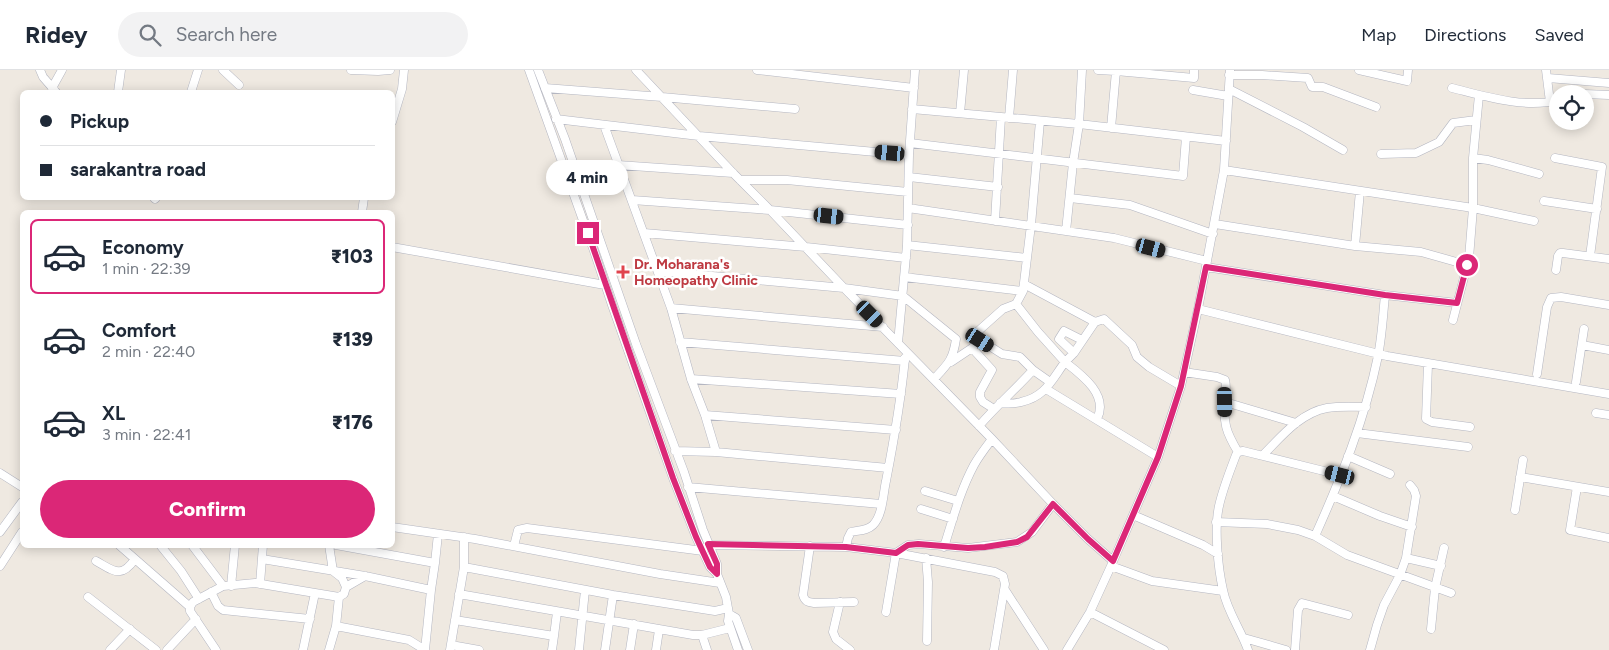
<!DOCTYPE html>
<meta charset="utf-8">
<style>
body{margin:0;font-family:Figtree,sans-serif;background:#f2f2f3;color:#1f2937;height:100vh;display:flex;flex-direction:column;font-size:19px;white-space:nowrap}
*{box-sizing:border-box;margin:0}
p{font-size:16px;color:#747a83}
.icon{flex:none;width:28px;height:28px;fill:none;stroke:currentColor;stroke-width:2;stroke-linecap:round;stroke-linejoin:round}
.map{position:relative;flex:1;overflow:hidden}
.panel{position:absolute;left:20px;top:140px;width:375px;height:338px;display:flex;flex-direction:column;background:#fff;border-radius:8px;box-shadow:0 2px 12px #0003}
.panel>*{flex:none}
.top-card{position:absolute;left:20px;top:20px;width:375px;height:110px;border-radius:8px;box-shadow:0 2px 12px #0003;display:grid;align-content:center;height:110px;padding:0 20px;background:#fff}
.fabs{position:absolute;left:1549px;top:15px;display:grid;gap:10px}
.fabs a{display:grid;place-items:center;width:45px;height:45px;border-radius:50%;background:#fff;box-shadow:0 2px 12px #0003;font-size:25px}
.end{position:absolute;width:22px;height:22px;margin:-11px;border:6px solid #db2777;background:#fff;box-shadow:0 0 0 2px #fff}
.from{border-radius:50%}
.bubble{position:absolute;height:35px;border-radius:18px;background:#fff;box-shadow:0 2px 12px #0003;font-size:16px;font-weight:800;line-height:35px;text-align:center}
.car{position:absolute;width:15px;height:30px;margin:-15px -8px;border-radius:6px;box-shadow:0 0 4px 1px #0007;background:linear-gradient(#222 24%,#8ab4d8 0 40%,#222 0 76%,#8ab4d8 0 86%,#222 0)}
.top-card b{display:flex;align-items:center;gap:18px;height:48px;font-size:19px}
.top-card b+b{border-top:1px solid #e0e1e3}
.top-card i{width:12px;height:12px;background:#1f2937}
ul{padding:9px 0 0;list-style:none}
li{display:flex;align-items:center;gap:15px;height:75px;margin:0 10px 8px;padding:0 10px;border:2px solid transparent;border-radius:8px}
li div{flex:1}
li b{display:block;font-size:19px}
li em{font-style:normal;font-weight:800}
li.active{border-color:#db2777}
li>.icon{width:45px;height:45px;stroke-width:1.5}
.action{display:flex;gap:10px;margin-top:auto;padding:10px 20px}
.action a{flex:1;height:58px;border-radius:30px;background:#db2777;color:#fff;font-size:20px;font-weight:800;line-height:58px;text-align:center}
header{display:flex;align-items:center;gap:30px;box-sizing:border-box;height:70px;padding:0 25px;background:#fff;border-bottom:1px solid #e0e1e3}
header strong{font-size:24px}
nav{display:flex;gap:28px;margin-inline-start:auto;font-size:18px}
.search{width:350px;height:45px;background:#f2f2f3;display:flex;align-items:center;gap:12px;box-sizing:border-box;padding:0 18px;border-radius:28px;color:#747a83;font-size:19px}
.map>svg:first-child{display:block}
</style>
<header>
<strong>Ridey</strong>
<div class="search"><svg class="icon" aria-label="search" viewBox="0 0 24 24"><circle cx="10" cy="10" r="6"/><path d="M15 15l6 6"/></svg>Search here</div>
<nav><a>Map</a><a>Directions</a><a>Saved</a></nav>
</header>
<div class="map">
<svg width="1609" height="580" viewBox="0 0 1609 580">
<rect width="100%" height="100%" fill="#efe9e1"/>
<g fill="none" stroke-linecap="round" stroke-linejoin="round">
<defs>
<path id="minor" d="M40 0 43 7 56 22
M223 0 239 15
M351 0 378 1 390 0
M529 0 594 181 612 235 673 408 696 467 710 497 717 504
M538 0 565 69 636 274 684 402 703 460 717 494V504L726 527 729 544 728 551 738 580
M636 0 733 103 770 140 844 218 992 369 1053 434 1088 469 1113 491
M757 0 914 18
M1098 0 1116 1
M1359 0 1407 11 1408 0
M1546 0 1550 32
M1229 5H1262L1308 8 1312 17H1323L1376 37
M1548 8 1609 13
M52 18 62 0
M545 18 662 27 795 39
M1452 18C1484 26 1525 39 1558 30
M1229 19 1303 57 1343 80
M1193 20 1228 26
M118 22 121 0
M191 22 198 0
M1585 24 1609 25
M1479 25 1473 88V138L1534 151
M912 39 1079 54 1226 71
M960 43 964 0
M1009 48 1013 0
M556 49 699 66 909 85
M392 52 402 19 404 0
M604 55 671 238 691 309 705 345 716 382 888 398
M1111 58 1116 1 1194 8V0
M910 73 1183 106 1186 67
M1381 84 1416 83 1439 72 1453 53 1476 50
M1473 88 1488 90 1539 104
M1555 88 1602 97 1590 186
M618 95 733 103
M1224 100 1473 138 1469 188 1453 250
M909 107 998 117
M740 110H787L908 122
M154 128 155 129 156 128
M1070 128 1130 135 1213 164
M632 130 770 140 908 155
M1544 131 1597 139
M908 138 1114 168 1207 191
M362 142 364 128
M995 151 1001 47
M1215 154 1355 176 1421 182 1467 195
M1066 161 1073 93 1079 54 1082 0
M644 163 806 177 906 188
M907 175 1027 188
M1355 176 1360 121
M392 177 605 215
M1206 197 1385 225 1457 233
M1556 200 1558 186 1560 183H1563L1609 189
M658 201 844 218 903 226 956 269C953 290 948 294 934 309
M904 207 1023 221 1031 155 1040 51
M1024 214 1095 252 1074 283 1065 292C1082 305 1109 325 1097 349
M671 238 883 257
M1198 239 1387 286 1609 324
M1095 252 1104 249 1132 275 1137 287 1149 297 1181 316
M980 270 1002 284 1020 287 1033 300 1050 312
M680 272 905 291
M898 273 907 175 909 85 915 0
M1582 275 1609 280
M972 278 992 300 980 322V327L983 332 994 339
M1074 283 1059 269 1064 261 1082 270
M951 292 972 278 980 270 976 263 1003 239 1016 234
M1428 294 1426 349 1432 352 1470 357
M1184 302 1217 307 1225 310C1227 317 1225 323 1225 330 1223 353 1226 362 1238 382
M1537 304 1547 237 1551 228 1561 227 1609 235
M691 309 901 324
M1576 312 1584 259
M1046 319 1158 387
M1225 332 1296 353
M1000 333C1008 334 1014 334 1021 332 1045 327 1051 311 1065 292L1038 262 1016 234 1023 221
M1596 343 1609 345
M705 345 896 360
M979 356C996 336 1016 319 1033 300
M1357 363 1468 377
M675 381 716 382
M1263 385C1281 367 1300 343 1327 338 1340 336 1353 337 1366 337
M1348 386 1390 404
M0 403 22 417
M1520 407 1609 422
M688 417 881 434
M1577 417 1570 460 1609 468
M925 421 958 431
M1333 426 1380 446 1412 457
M921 439 953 449
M1515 440 1523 390
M1133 445 1203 475 1218 484
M1216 452 1267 454 1298 460 1315 466 1347 485 1451 523
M392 457 475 469 660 504 720 513
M0 462 22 432
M1315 466C1341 408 1365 349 1378 286 1382 266 1383 245 1385 225
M464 467V497L613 525 715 541 728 538
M119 475 190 537
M160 475 181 501 199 529
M192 475 223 516
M329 475 333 501 342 508 346 517
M336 475 435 493 438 464
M708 475 846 477 896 483 995 502 1003 506 1005 514 994 580
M514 476 518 460 527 458 703 481
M810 476 803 525C805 532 808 532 814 533L854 532
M846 477 848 468 851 462C859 460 867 461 873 455 883 445 883 424 886 411 894 370 901 329 905 288
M944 477C953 449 960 421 974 395 979 386 986 377 992 369
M926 488 928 512 927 571
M1406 488 1441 496
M262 489 365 506 431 520 435 493
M96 491C114 501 121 509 135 489
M0 496 22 462
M1111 496 1152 511 1223 521
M260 514 263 475
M231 516 235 475
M1005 520 1044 580
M211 522 218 536 223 540 310 549
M315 523 339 527
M459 524 693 565H702L730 558
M88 527 156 580
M840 532 833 562 836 569 850 580
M886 542 896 483 908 475 919 474 968 478 1017 472 1032 462 1053 434
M1090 542 1164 580
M729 544 736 548 748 580
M455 550 554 566 557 542
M336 556 409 570 425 580
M1431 559 1435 518 1444 478
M702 565 707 580
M1244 568 1286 580
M451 575 479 580
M110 580 130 559
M167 580 196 549
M216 580 190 541V537L193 532 223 516 255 513 315 523 303 580
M329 580 336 556 339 527 344 524 346 517 365 506
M425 580 431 520
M450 580 464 497
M552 580 554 566
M579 580 585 520
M605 580 613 525
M630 580 634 554
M656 580 659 560
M1067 580 1090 542 1111 496 1158 387 1181 316 1198 239 1224 100 1230 0
M1248 580C1241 560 1227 541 1223 520 1218 498 1214 458 1219 436 1223 418 1230 401 1236 385L1238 382 1243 381 1340 405
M1295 580 1298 540 1302 533 1348 545
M1370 580 1377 555 1384 535 1400 505 1406 488 1416 426 1414 420 1410 415"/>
</defs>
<use href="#minor" stroke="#b4b6c1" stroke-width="9"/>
<use href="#minor" stroke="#fff" stroke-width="8"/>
</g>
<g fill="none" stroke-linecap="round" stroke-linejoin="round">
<path stroke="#db2777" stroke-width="6" d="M588 163 673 408 696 467 710 497 717 504V494L708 474 846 477 896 483 908 475 918 474 968 478 985 477 1017 472 1027 467 1053 434 1088 469 1113 491 1158 387 1181 316 1206 197 1385 225 1457 233 1467 195"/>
</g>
<path fill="#e0444e" stroke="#fff" stroke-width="2" d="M620.5 194.5h5v5h5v5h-5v5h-5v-5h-5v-5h5z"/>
<g text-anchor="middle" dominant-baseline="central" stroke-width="5" stroke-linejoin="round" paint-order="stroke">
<g font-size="14" font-weight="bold" fill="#be3a42" stroke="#fff" text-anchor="start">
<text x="634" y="194">Dr. Moharana's<tspan x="634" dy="16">Homeopathy Clinic</tspan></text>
</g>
</g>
</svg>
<div class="fabs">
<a><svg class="icon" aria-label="locate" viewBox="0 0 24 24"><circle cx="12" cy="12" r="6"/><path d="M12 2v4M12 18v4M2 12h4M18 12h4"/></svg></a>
</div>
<i class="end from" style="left:1467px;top:195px"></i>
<i class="end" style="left:588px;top:163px"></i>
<div class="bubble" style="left:546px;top:90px;width:82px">4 min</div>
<i class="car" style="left:890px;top:83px;rotate:275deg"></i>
<i class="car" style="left:829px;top:146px;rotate:96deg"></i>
<i class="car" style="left:1151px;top:178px;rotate:105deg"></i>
<i class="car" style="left:870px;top:244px;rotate:135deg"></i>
<i class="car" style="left:980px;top:270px;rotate:122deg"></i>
<i class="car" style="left:1225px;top:332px;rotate:179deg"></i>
<i class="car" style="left:1340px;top:405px;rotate:284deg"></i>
<div class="top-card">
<b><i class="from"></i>Pickup</b>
<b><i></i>sarakantra road</b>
</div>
<section class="panel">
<ul>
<li class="active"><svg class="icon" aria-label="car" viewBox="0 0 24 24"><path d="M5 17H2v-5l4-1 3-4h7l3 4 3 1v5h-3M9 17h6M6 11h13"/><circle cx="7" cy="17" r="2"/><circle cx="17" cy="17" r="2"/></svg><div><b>Economy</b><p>1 min · 22:39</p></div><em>₹103</em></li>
<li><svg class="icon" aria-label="car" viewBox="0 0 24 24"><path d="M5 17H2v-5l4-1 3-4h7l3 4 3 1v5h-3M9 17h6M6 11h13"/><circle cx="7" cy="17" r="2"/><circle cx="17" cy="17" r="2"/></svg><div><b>Comfort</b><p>2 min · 22:40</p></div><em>₹139</em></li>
<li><svg class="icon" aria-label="car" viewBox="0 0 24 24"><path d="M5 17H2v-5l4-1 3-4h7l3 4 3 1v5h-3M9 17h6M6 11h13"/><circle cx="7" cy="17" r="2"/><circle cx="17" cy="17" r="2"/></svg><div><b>XL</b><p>3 min · 22:41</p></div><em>₹176</em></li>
</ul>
<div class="action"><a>Confirm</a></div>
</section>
</div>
